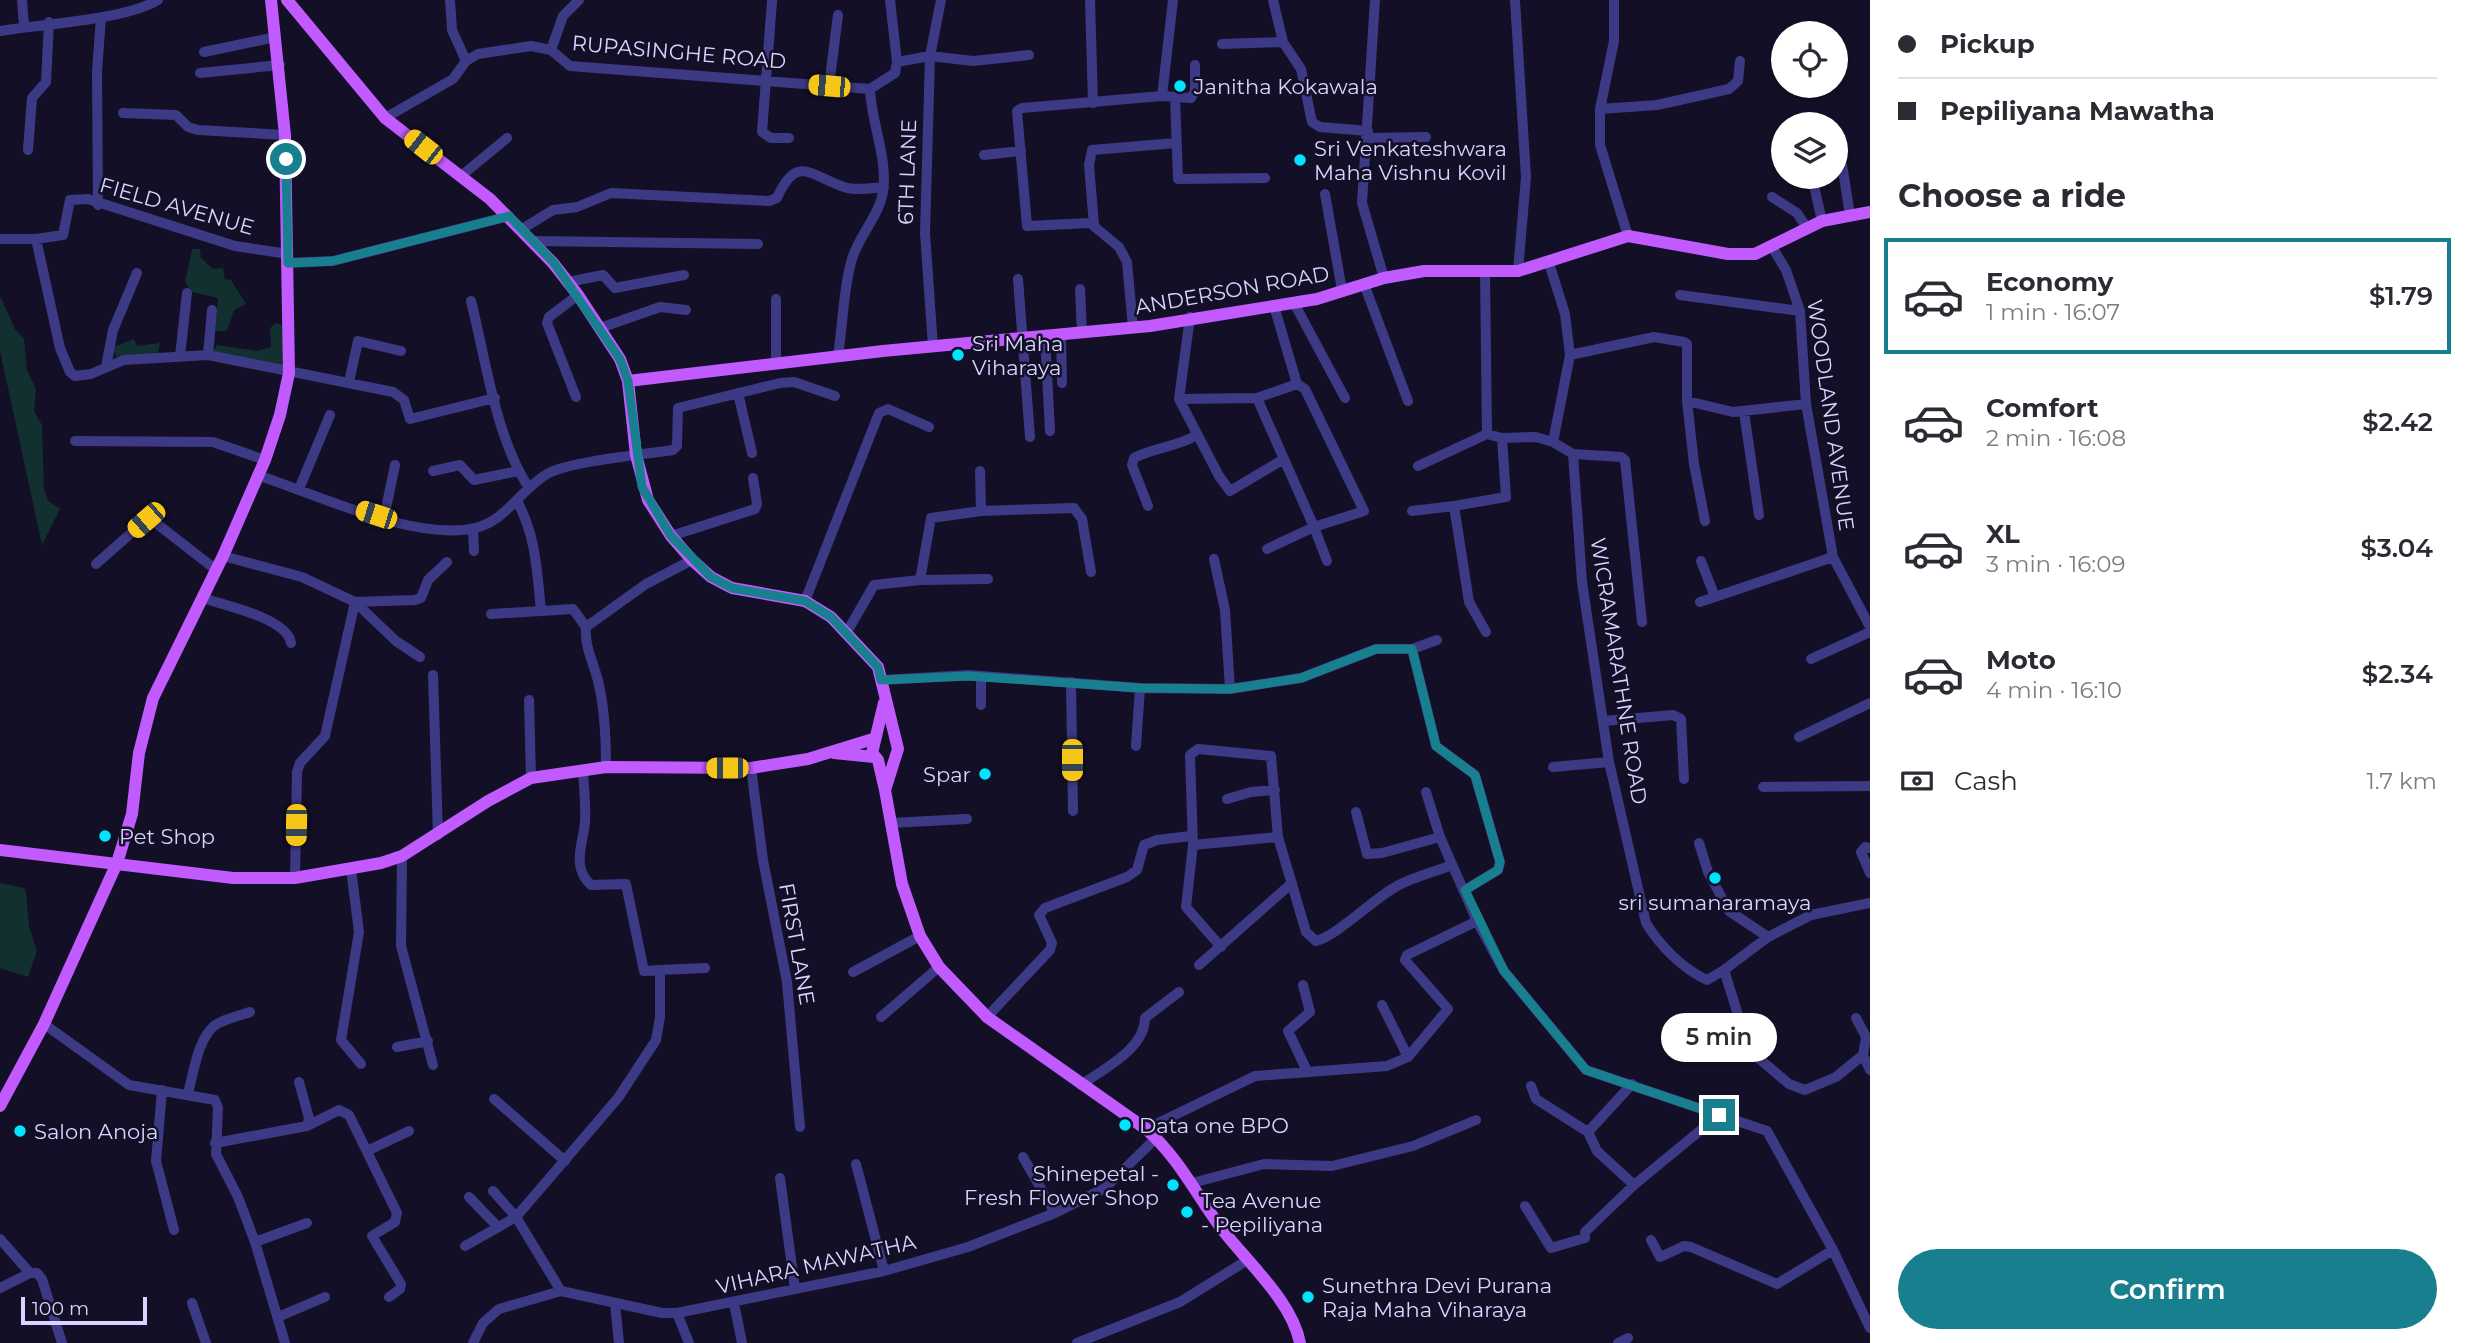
<!DOCTYPE html>
<meta charset="utf-8">
<style>
body{margin:0;font-family:Montserrat,sans-serif;background:#f2f2f3;color:#2b2b33;height:100vh;display:flex;flex-direction:column;font-size:26px;white-space:nowrap}
*{box-sizing:border-box;margin:0}
p{font-size:23px;color:#7c7c81}
.icon{flex:none;width:38px;height:38px;fill:none;stroke:currentColor;stroke-width:2;stroke-linecap:round;stroke-linejoin:round}
.map{position:relative;flex:1;overflow:hidden}
.panel{display:flex;flex-direction:column;background:#fff;width:595px}
.panel>*{flex:none}
.top-card{display:grid;align-content:center;height:154px;padding:0 28px;background:#fff}
.tools{position:absolute;left:1771px;top:21px;display:grid;gap:14px}
.tools a{display:grid;place-items:center;width:77px;height:77px;border-radius:50%;background:#fff;box-shadow:0 2px 5px #0004;font-size:35px}
.scale{position:absolute;left:21px;bottom:18px;width:126px;box-sizing:border-box;padding-left:7px;border:4px solid #d9d4ff;border-top:0;font-size:19px;line-height:24px;white-space:nowrap;color:#d9d4ff;-webkit-text-stroke:5px #130f26;paint-order:stroke}
.end{position:absolute;width:32px;height:32px;margin:-16px;border:9px solid #187f8f;background:#fff;box-shadow:0 0 0 4px #fff}
.from{border-radius:50%}
.bubble{position:absolute;height:49px;border-radius:24px;background:#fff;box-shadow:0 2px 5px #0004;font-size:23px;font-weight:600;line-height:49px;text-align:center}
.car{position:absolute;width:21px;height:42px;margin:-21px -10px;border-radius:9px;box-shadow:0 0 5px 2px #0007;background:linear-gradient(#f5c518 24%,#345 0 40%,#f5c518 0 76%,#345 0 86%,#f5c518 0)}
.top-card b{display:flex;align-items:center;gap:24px;height:66px;font-size:26px}
.top-card b+b{border-top:2px solid #e1e1e2}
.top-card i{width:18px;height:18px;background:#2b2b33}
ul{padding:0;list-style:none}
li{display:flex;align-items:center;gap:21px;height:116px;margin:0 14px 10px;padding:0 14px;border:4px solid transparent;border-radius:0px}
li div{flex:1}
li b{display:block;font-size:26px}
li em{font-style:normal;font-weight:600}
li.current{border-color:#187f8f}
li>.icon{width:63px;height:63px;stroke-width:1.5}
h2{padding:0 28px;font-size:32px;line-height:84px}
.pay{display:flex;align-items:center;gap:18px;height:77px;padding:0 28px;font-size:26px}
.pay p{margin-inline-start:auto}
.primary-button{display:flex;gap:14px;margin-top:auto;padding:14px 28px}
.primary-button a{flex:1;height:80px;border-radius:42px;background:#187f8f;color:#fff;font-size:28px;font-weight:600;line-height:80px;text-align:center}
main{display:flex;flex:1;min-height:0}
.map>svg:first-child{display:block}
</style>
<main>
<div class="map">
<svg width="1870" height="1343" viewBox="0 0 1870 1343">
<rect width="100%" height="100%" fill="#130f26"/>
<path fill="#12302f" d="M192 249H200L201 258 213 269 223 268 225 279 231 280 246 304 234 310 227 331H215L218 298 192 292 185 282Z
M0 296 15 329 24 339 27 370 36 389 34 411 42 425 44 489 48 501 60 509 42 545 0 351Z
M276 323 285 326V366L211 353 217 345 258 351 271 347 270 328Z
M134 339 137 346 160 343 158 353 117 360 113 347Z
M0 883 24 888 26 892 29 926 37 951 28 977 0 968Z"/>
<g fill="none" stroke-linecap="round" stroke-linejoin="round">
<path stroke="#3d3a85" stroke-width="10" d="M22 0 24 27
M450 0 452 30 466 61
M1090 0 1093 103
M1173 0 1162 96 1175 97 1178 179 1265 178
M1273 0 1283 42 1301 69 1312 122 1320 127 1368 131
M1375 0 1362 203 1384 278
M1515 0 1526 177 1518 271
M1614 0V41L1600 109V145L1628 236
M772 1 762 132 771 138H789
M0 31C42 24 125 20 158 0
M1222 44 1283 42
M551 50 563 16 579 0
M204 52 276 37
M897 62 930 56 973 61 1029 55
M200 73 280 65
M829 86 838 15
M1175 97 1191 98 1195 91V65
M1600 109 1657 105 1729 89 1738 81 1740 61
M123 113 176 115 188 127 198 130 285 135
M385 118 453 79 466 61 478 54 531 46 551 50 570 66 870 89
M1368 138 1426 137
M28 150 32 98 46 82 49 22
M1840 152 1850 215
M984 155 1021 151
M461 176 507 138
M1812 177 1822 221
M1325 194 1342 290
M1772 197 1797 213 1807 228
M98 205 97 72 101 17
M1094 225 1089 165 1092 150 1176 143
M522 229 553 210 577 207 611 193 769 201 777 198C797 153 811 176 844 187 856 191 872 188 884 187
M0 239H36L63 235 70 200 88 199 235 246 288 254
M36 239 60 348 70 372 75 376 91 374 124 360 208 355 393 392 404 400 410 419 495 398
M534 241 758 244
M1772 247 1786 270 1800 311 1806 404 1833 557 1870 627
M288 263 333 261 509 216
M1549 263 1565 314 1570 355 1553 442 1573 454 1582 582 1609 762 1646 923C1660 946 1683 969 1707 980L1724 970 1749 1050 1789 1084 1805 1090 1836 1077 1863 1055 1870 1070
M1485 271 1487 434
M1018 279 1030 437
M568 282 603 275 615 288 684 275
M1364 284 1408 401
M1080 289 1082 333
M1680 295 1800 311
M471 301C486 360 495 436 529 488
M1294 303 1345 398
M1274 306 1297 384
M1190 317 1179 399 1219 476 1230 491 1284 459 1257 398 1297 384 1305 389 1364 511 1314 527 1284 459
M600 328 660 307 686 310
M1133 328 1127 262 1119 247 1090 223 1027 226 1017 111 1022 108 1162 96
M1061 335 1062 383
M1045 336 1050 431
M933 347 925 233 930 56 941 0
M208 355 212 310
M1570 355 1654 337 1684 342 1687 344V401L1733 412 1806 404
M180 356 187 293
M838 356C843 324 843 289 852 259 859 235 880 215 883 191 888 158 871 122 870 89L895 73 897 62 890 0
M776 363V299
M106 367 113 330 137 273
M349 382 358 341 401 351
M738 393 752 453
M576 397 547 323 549 317 578 295
M1179 399 1257 398
M1687 401 1694 464 1705 521
M1744 412 1759 515
M75 441 213 442 265 460
M1573 454 1621 457 1625 460 1642 622
M1418 466 1487 434 1502 438 1536 437 1553 442
M433 471 460 465 474 480 518 471
M257 475C316 494 415 542 475 528 506 521 520 490 547 474 567 462 645 454 673 450L677 446 678 408 780 383 794 382 835 396
M299 489 330 415
M517 501C536 536 537 571 541 611L573 609 586 627
M1148 506 1132 465 1134 458C1155 447 1177 447 1197 435
M981 511 1074 508 1082 519 1091 572
M1412 511 1454 506
M384 518 395 465
M473 529 474 551
M671 536 755 509 757 504 753 478
M1267 549 1314 527 1327 561
M223 556 302 577 355 602 415 600 421 598 428 580 447 562
M1214 559 1225 610 1230 689
M1701 561 1715 597
M96 564 146 520H152L215 569
M920 580 988 579
M203 598C226 606 287 618 291 643
M805 601 879 413 888 409 929 427
M355 602 396 641 420 657
M1700 602 1833 557
M491 614 541 611
M847 632 874 585 920 580 931 518 981 511 980 471
M1486 632 1469 602 1454 506 1506 497 1502 438
M1412 649 1436 746 1475 775 1500 862 1498 870 1465 890
M1811 659 1870 632
M433 675 438 835
M981 676V705
M882 680 969 675 1140 688 1230 689 1301 678 1376 649H1412L1437 640
M1071 682 1073 811
M529 700 531 778
M1604 721 1673 715 1681 719 1684 779
M1799 737 1870 703
M1136 746 1140 688
M606 767C606 739 605 712 599 685 595 665 584 648 586 627L646 584 692 560
M1553 767 1609 762
M751 768 763 860 787 982 800 1127
M1763 787 1870 786
M1426 792 1440 837 1477 921 1504 971 1586 1070 1767 1131 1833 1250 1870 1328
M1227 799 1251 792 1275 790
M1356 812 1367 854 1382 853 1440 837
M890 823 967 819
M1699 843 1708 872 1729 911 1768 937
M1193 845 1278 837
M1870 848 1865 847 1861 852 1870 873
M402 856 401 946 433 1065
M351 869 359 932 341 1040 361 1064
M295 878 297 772 300 763 325 736 355 602
M1221 947 1186 907 1193 845 1190 755 1198 749 1271 756 1278 837 1306 932 1316 941C1338 935 1373 899 1397 886 1414 877 1434 872 1452 865
M1199 965 1292 883
M660 970 705 968
M1724 970 1768 937 1811 915 1870 903
M853 972 920 936
M1303 985 1310 1012 1288 1031 1307 1071
M1382 1005 1408 1057
M881 1017 939 967
M987 1017 1050 950 1052 943 1039 915 1045 908 1127 877 1137 870 1144 845 1157 840 1191 836
M1856 1018 1866 1037 1863 1055
M44 1024 129 1085 215 1100 218 1108 216 1154 238 1197 255 1242 285 1343
M397 1047 428 1041
M299 1082 309 1118 307 1126
M1632 1084 1588 1132 1597 1151 1634 1185
M1081 1085C1103 1069 1145 1049 1145 1018L1179 992
M1531 1086 1536 1099 1588 1132
M162 1090 156 1161 174 1230
M188 1093C194 1072 197 1041 214 1026 223 1019 239 1016 250 1012
M494 1099 565 1161
M1146 1129 1255 1076 1387 1066 1408 1057 1448 1009 1405 960 1407 955 1477 921
M215 1143 307 1126 339 1110 349 1115 397 1213 395 1222 372 1236 401 1284 400 1289 389 1297
M367 1151 409 1131
M1023 1157 1055 1213
M856 1164 884 1271
M780 1178 795 1289
M1192 1183 1264 1164 1332 1166 1413 1146 1476 1120
M469 1197 497 1226
M1525 1206 1551 1248 1585 1238V1232L1634 1185 1719 1115
M0 1239 30 1273H37L42 1279 62 1343
M1651 1240 1660 1257 1684 1246 1691 1247 1777 1284 1833 1250
M255 1242 307 1223
M465 1246 516 1217 493 1191
M0 1288 30 1273
M561 1291 516 1217 618 1098 656 1040 660 1017V970L644 971 626 884 591 885C571 867 583 844 585 822 586 806 584 788 583 772
M192 1303 206 1343
M734 1303 742 1343
M615 1304 619 1343
M677 1313 689 1343
M278 1317 325 1297
M473 1343 483 1323 499 1309 561 1291 662 1313H677L884 1271 968 1247 1055 1213 1105 1188 1156 1138
M1077 1343 1180 1302 1246 1261
M1618 1343 1628 1338"/>
<path stroke="#c25bff" stroke-width="12" d="M287 0 385 118 490 199 553 263 578 295 620 359 628 381 636 455 648 500 671 536 692 560 711 577 732 588 805 601 831 617 878 667 898 749 885 790
M628 381 883 351 1150 326 1317 299 1384 278 1424 271H1518L1628 236 1728 254H1755L1822 221 1870 212
M884 703 872 753 878 760 885 790 902 884 920 936 939 967 987 1017 1146 1129C1178 1157 1196 1194 1221 1228 1247 1262 1292 1301 1300 1343
M834 753 874 757
M0 850 233 878H295L381 863 402 856 488 801 531 778 606 767 751 768 808 759 873 739
M0 1106 44 1024 117 863 132 814 139 753 153 698 223 556 265 460 280 415 289 373 285 135 271 0"/>
</g>
<g fill="none" stroke-linecap="round" stroke-linejoin="round">
<path stroke="#187f8f" stroke-width="9" d="M286 159 288 263 333 261 509 216 554 263 620 359 628 381 642 487 671 536 711 577 732 588 805 601 831 617 878 667 881 680 969 676 1140 688 1230 689 1301 678 1376 649H1412L1436 746 1475 775 1500 862 1498 870 1465 890 1504 971 1586 1070 1719 1115"/>
</g>
<g fill="#00e5ff" stroke="#130f26" stroke-width="2.5">
<circle cx="1180" cy="86" r="7"/>
<circle cx="1300" cy="160" r="7"/>
<circle cx="958" cy="355" r="7"/>
<circle cx="985" cy="774" r="7"/>
<circle cx="105" cy="836" r="7"/>
<circle cx="1715" cy="878" r="7"/>
<circle cx="1125" cy="1125" r="7"/>
<circle cx="20" cy="1131" r="7"/>
<circle cx="1173" cy="1185" r="7"/>
<circle cx="1187" cy="1212" r="7"/>
<circle cx="1308" cy="1297" r="7"/>
</g>
<g text-anchor="middle" dominant-baseline="central" stroke-width="5" stroke-linejoin="round" paint-order="stroke">
<g font-size="21" fill="#d9d4ff" stroke="#130f26">
<text transform="translate(679 52) rotate(5)">RUPASINGHE ROAD</text>
<text transform="translate(907 172) rotate(-88)">6TH LANE</text>
<text transform="translate(177 206) rotate(16)">FIELD AVENUE</text>
<text transform="translate(1232 290) rotate(-10)">ANDERSON ROAD</text>
<text transform="translate(1831 415) rotate(82)">WOODLAND AVENUE</text>
<text transform="translate(1619 671) rotate(81)">WICRAMARATHNE ROAD</text>
<text transform="translate(797 944) rotate(80)">FIRST LANE</text>
<text transform="translate(816 1264) rotate(-13)">VIHARA MAWATHA</text>
</g>
<g font-size="21" fill="#d9d4ff" stroke="#130f26" text-anchor="start">
<text x="1194" y="86">Janitha Kokawala</text>
<text x="1314" y="148">Sri Venkateshwara<tspan x="1314" dy="24">Maha Vishnu Kovil</tspan></text>
<text x="972" y="343">Sri Maha<tspan x="972" dy="24">Viharaya</tspan></text>
<text x="971" y="774" text-anchor="end">Spar</text>
<text x="119" y="836">Pet Shop</text>
<text x="1715" y="902" text-anchor="middle">sri sumanaramaya</text>
<text x="1139" y="1125">Data one BPO</text>
<text x="34" y="1131">Salon Anoja</text>
<text x="1159" y="1173" text-anchor="end">Shinepetal -<tspan x="1159" dy="24">Fresh Flower Shop</tspan></text>
<text x="1201" y="1200">Tea Avenue<tspan x="1201" dy="24">- Pepiliyana</tspan></text>
<text x="1322" y="1285">Sunethra Devi Purana<tspan x="1322" dy="24">Raja Maha Viharaya</tspan></text>
</g>
</g>
</svg>
<div class="tools">
<a><svg class="icon" aria-label="locate" viewBox="0 0 24 24"><circle cx="12" cy="12" r="6"/><path d="M12 2v4M12 18v4M2 12h4M18 12h4"/></svg></a>
<a><svg class="icon" aria-label="layers" viewBox="0 0 24 24"><path d="M12 4l9 5-9 5-9-5zM3 14l9 5 9-5"/></svg></a>
</div>
<div class="scale">100 m</div>
<i class="end from" style="left:286px;top:159px"></i>
<i class="end" style="left:1719px;top:1115px"></i>
<div class="bubble" style="left:1661px;top:1013px;width:116px">5 min</div>
<i class="car" style="left:829px;top:86px;rotate:275deg"></i>
<i class="car" style="left:423px;top:147px;rotate:308deg"></i>
<i class="car" style="left:376px;top:515px;rotate:288deg"></i>
<i class="car" style="left:146px;top:520px;rotate:229deg"></i>
<i class="car" style="left:1072px;top:760px;rotate:180deg"></i>
<i class="car" style="left:727px;top:768px;rotate:270deg"></i>
<i class="car" style="left:296px;top:825px;rotate:181deg"></i>
</div>
<section class="panel">
<div class="top-card">
<b><i class="from"></i>Pickup</b>
<b><i></i>Pepiliyana Mawatha</b>
</div>
<h2>Choose a ride</h2>
<ul>
<li class="current"><svg class="icon" aria-label="car" viewBox="0 0 24 24"><path d="M5 17H2v-5l4-1 3-4h7l3 4 3 1v5h-3M9 17h6M6 11h13"/><circle cx="7" cy="17" r="2"/><circle cx="17" cy="17" r="2"/></svg><div><b>Economy</b><p>1 min · 16:07</p></div><em>$1.79</em></li>
<li><svg class="icon" aria-label="car" viewBox="0 0 24 24"><path d="M5 17H2v-5l4-1 3-4h7l3 4 3 1v5h-3M9 17h6M6 11h13"/><circle cx="7" cy="17" r="2"/><circle cx="17" cy="17" r="2"/></svg><div><b>Comfort</b><p>2 min · 16:08</p></div><em>$2.42</em></li>
<li><svg class="icon" aria-label="car" viewBox="0 0 24 24"><path d="M5 17H2v-5l4-1 3-4h7l3 4 3 1v5h-3M9 17h6M6 11h13"/><circle cx="7" cy="17" r="2"/><circle cx="17" cy="17" r="2"/></svg><div><b>XL</b><p>3 min · 16:09</p></div><em>$3.04</em></li>
<li><svg class="icon" aria-label="car" viewBox="0 0 24 24"><path d="M5 17H2v-5l4-1 3-4h7l3 4 3 1v5h-3M9 17h6M6 11h13"/><circle cx="7" cy="17" r="2"/><circle cx="17" cy="17" r="2"/></svg><div><b>Moto</b><p>4 min · 16:10</p></div><em>$2.34</em></li>
</ul>
<div class="pay"><svg class="icon" aria-label="cash" viewBox="0 0 24 24"><path d="M3 7h18v10H3z"/><circle cx="12" cy="12" r="2"/></svg>Cash<p>1.7 km</p></div>
<div class="primary-button"><a>Confirm</a></div>
</section>
</main>
